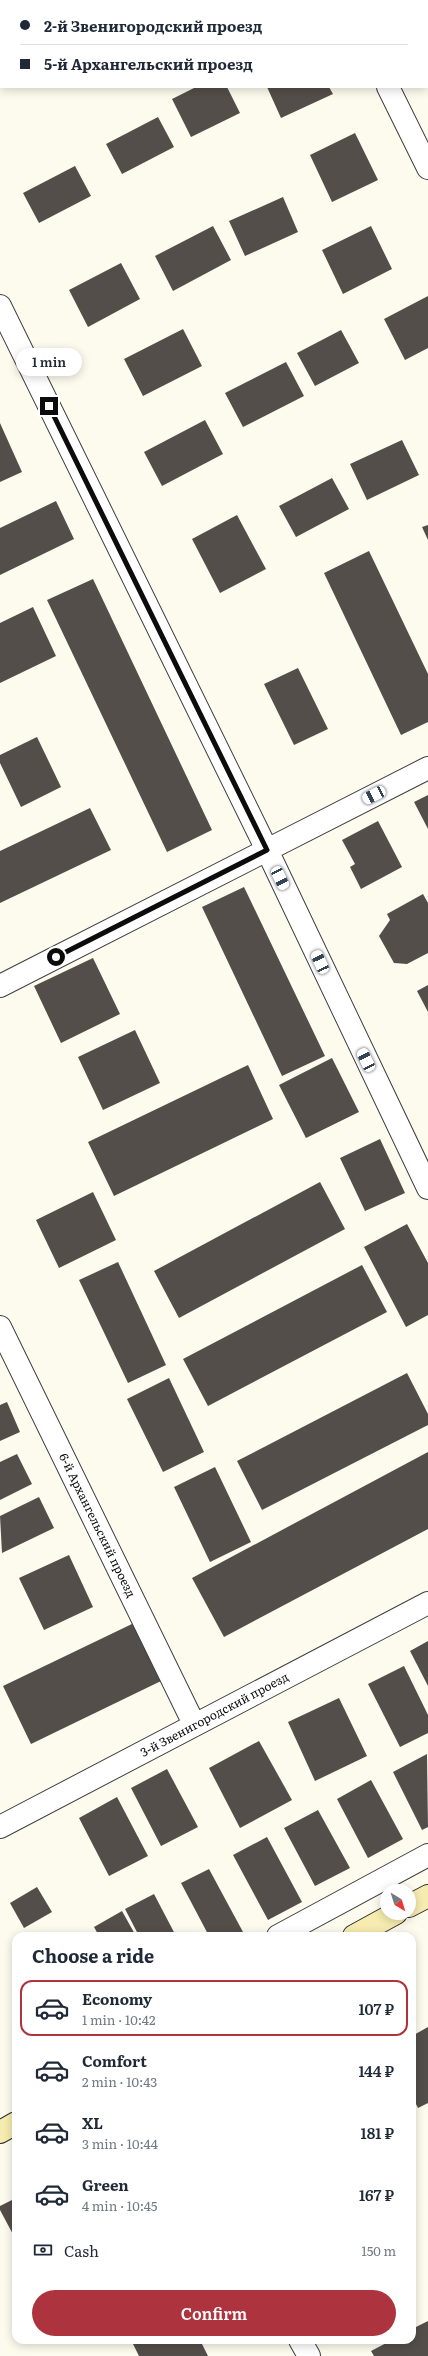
<!DOCTYPE html>
<meta charset="utf-8">
<style>
body{margin:0;font-family:Literata,serif;background:#f6f6f7;color:#1f2937;height:100vh;display:flex;flex-direction:column;font-size:15px;white-space:nowrap}
*{box-sizing:border-box;margin:0}
p{font-size:13px;color:#747a83}
.icon{flex:none;width:22px;height:22px;fill:none;stroke:currentColor;stroke-width:2;stroke-linecap:round;stroke-linejoin:round}
.map{position:relative;flex:1;overflow:hidden}
.drawer{position:absolute;left:12px;top:1932px;width:404px;height:412px;display:flex;flex-direction:column;background:#fff;border-radius:12px;box-shadow:0 2px 10px #0003}
.drawer>*{flex:none}
.hud{position:absolute;left:0px;top:0px;width:428px;height:88px;box-shadow:0 2px 10px #0003;display:grid;align-content:center;height:88px;padding:0 20px;background:#fff}
.needle{width:26px;rotate:142deg}
.buttons{position:absolute;left:380px;top:1884px;display:grid;gap:8px}
.buttons a{display:grid;place-items:center;width:36px;height:36px;border-radius:50%;background:#fff;box-shadow:0 2px 10px #0003;font-size:20px}
.end{position:absolute;width:18px;height:18px;margin:-9px;border:5px solid #0c0c0c;background:#fff;box-shadow:0 0 0 2px #fff}
.from{border-radius:50%}
.bubble{position:absolute;height:28px;border-radius:14px;background:#fff;box-shadow:0 2px 10px #0003;font-size:13px;font-weight:600;line-height:28px;text-align:center}
.car{position:absolute;width:12px;height:24px;margin:-12px -6px;border-radius:5px;box-shadow:0 0 3px 1px #0007;background:linear-gradient(#fff 24%,#345 0 40%,#fff 0 76%,#345 0 86%,#fff 0)}
.hud b{display:flex;align-items:center;gap:14px;height:38px;font-size:15px}
.hud b+b{border-top:1px solid #e0e1e3}
.hud i{width:10px;height:10px;background:#1f2937}
ul{padding:0;list-style:none}
li{display:flex;align-items:center;gap:12px;height:56px;margin:0 8px 6px;padding:0 12px;border:2px solid transparent;border-radius:12px}
li div{flex:1}
li b{display:block;font-size:15px}
li em{font-style:normal;font-weight:600}
li.on{border-color:#ad343e}
li>.icon{width:36px;height:36px;stroke-width:1.5}
h2{padding:0 20px;font-size:18px;line-height:48px}
.pay{display:flex;align-items:center;gap:10px;height:44px;padding:0 20px;font-size:15px}
.pay p{margin-inline-start:auto}
.button{display:flex;gap:8px;margin-top:auto;padding:8px 20px}
.button a{flex:1;height:46px;border-radius:24px;background:#ad343e;color:#fff;font-size:16px;font-weight:600;line-height:46px;text-align:center}
.map>svg:first-child{display:block}
</style>
<div class="map">
<svg width="428" height="2356" viewBox="0 0 428 2356">
<rect width="100%" height="100%" fill="#fdfaee"/>
<path fill="#544e4a" d="M196 87H227L240 113 191 137 172 99Z
M267 87H329L333 94 281 118Z
M158 117 174 147 122 174 106 144Z
M355 133 378 180 332 202 310 155Z
M75 166 91 196 39 223 23 193Z
M283 197 298 232 245 256 229 221Z
M213 226 231 260 173 291 155 256Z
M371 226 392 269 343 294 322 250Z
M121 263 140 299 88 327 69 290Z
M428 296V348L405 360 384 319Z
M183 329 202 366 143 396 124 359Z
M341 330 359 363 315 386 297 353Z
M286 362 304 396 243 427 225 393Z
M205 420 223 454 162 486 144 452Z
M0 423 22 472 0 482Z
M402 440 419 475 367 500 350 464Z
M332 478 349 509 296 537 279 506Z
M56 501 74 539 0 575V528Z
M237 515 266 569 220 593 192 539Z
M428 525V540L422 527Z
M369 551 428 674V722L401 735 324 573Z
M93 579 212 830 167 852 47 600Z
M33 607 56 656 0 683V623Z
M298 668 328 729 294 745 264 684Z
M37 737 61 787 21 807 0 763V755Z
M428 795V829L414 802Z
M90 808 111 850 0 903V851Z
M378 821 402 867 361 889 350 867 355 864 342 840Z
M244 887 325 1056 282 1076 202 907Z
M423 894 428 903V953L407 964 394 963 379 936 390 920 387 914Z
M93 958 120 1014 61 1043 34 986Z
M428 985V1012L417 991Z
M135 1030 160 1083 103 1110 78 1057Z
M332 1058 359 1112 306 1138 279 1085Z
M248 1065 273 1119 114 1196 88 1142Z
M380 1139 405 1193 365 1211 340 1158Z
M320 1182 345 1229 179 1318 154 1271Z
M93 1192 116 1240 59 1268 36 1220Z
M407 1224 428 1263V1315L406 1327 364 1247Z
M118 1262 166 1365 128 1383 79 1280Z
M362 1265 387 1312 208 1406 183 1359Z
M407 1373 428 1414V1425L262 1510 237 1461Z
M169 1378 204 1452 163 1472 127 1399Z
M7 1402 20 1432 0 1441V1405Z
M428 1452V1529L224 1637 192 1578Z
M17 1454 32 1484 0 1500V1462Z
M215 1467 251 1542 210 1562 174 1487Z
M39 1497 54 1528 2 1553 0 1516Z
M69 1555 93 1607 44 1630 19 1578Z
M134 1623 161 1681 31 1744 3 1686Z
M428 1641V1686L410 1651Z
M404 1666 428 1715V1733L400 1747 368 1684Z
M339 1698 367 1756 315 1781 288 1722Z
M259 1741 292 1800 240 1828 209 1768Z
M427 1754 428 1827 422 1830 393 1772Z
M167 1769 198 1827 161 1846 131 1788Z
M371 1780 403 1839 368 1858 337 1799Z
M117 1797 148 1856 109 1876 79 1818Z
M318 1810 350 1868 315 1886 284 1828Z
M267 1837 302 1902 268 1920 233 1855Z
M209 1869 243 1932 235 1936H209L181 1883Z
M37 1887 52 1912 24 1928 10 1903Z
M154 1894 176 1936H139L125 1909Z
M122 1911 136 1936H99L94 1927Z
M428 2027V2103L418 2108 412 2096V2036Z
M16 2198V2240L0 2210V2206Z
M428 2321V2356H374L371 2351 392 2340H412V2329Z
M131 2340H200L208 2356H139Z"/>
<g fill="none" stroke-linecap="round" stroke-linejoin="round">
<defs>
<path id="street" d="M345 0V1
M388 87 428 168
M0 306 267 850 428 1188
M0 986 428 768
M0 1327 194 1724
M0 1827 428 1603
M278 1936 428 1855
M300 2340 309 2356"/>
<path id="secondary" d="M409 1906 428 1896
M354 1936 396 1913
M0 2132 16 2123"/>
</defs>
<use href="#street" stroke="#3f3f3f" stroke-width="24"/>
<use href="#secondary" stroke="#2e2e2e" stroke-width="24"/>
<use href="#street" stroke="#fff" stroke-width="22"/>
<use href="#secondary" stroke="#f6ecb0" stroke-width="22"/>
</g>
<g fill="none" stroke-linecap="round" stroke-linejoin="round">
<path stroke="#0c0c0c" stroke-width="5" d="M49 406 267 850 56 957"/>
</g>
<g text-anchor="middle" dominant-baseline="central" stroke-width="4" stroke-linejoin="round" paint-order="stroke">
<g font-size="12" fill="#0c0c0c" stroke="#fff">
<text transform="translate(98 1525) rotate(64)">6-й Архангельский проезд</text>
<text transform="translate(214 1714) rotate(-28)">3-й Звенигородский проезд</text>
</g>
</g>
</svg>
<div class="buttons">
<a><svg class="needle" viewBox="-14 -14 28 28"><path d="M0-13l5 13h-10z" fill="#e53935"/><path d="M0 13l5-13h-10z" fill="#747a83"/></svg></a>
</div>
<i class="end from" style="left:56px;top:957px"></i>
<i class="end" style="left:49px;top:406px"></i>
<div class="bubble" style="left:16px;top:348px;width:66px">1 min</div>
<i class="car" style="left:374px;top:795px;rotate:243deg"></i>
<i class="car" style="left:280px;top:878px;rotate:154deg"></i>
<i class="car" style="left:320px;top:962px;rotate:335deg"></i>
<i class="car" style="left:366px;top:1060px;rotate:334deg"></i>
<div class="hud">
<b><i class="from"></i>2-й Звенигородский проезд</b>
<b><i></i>5-й Архангельский проезд</b>
</div>
<section class="drawer">
<h2>Choose a ride</h2>
<ul>
<li class="on"><svg class="icon" aria-label="car" viewBox="0 0 24 24"><path d="M5 17H2v-5l4-1 3-4h7l3 4 3 1v5h-3M9 17h6M6 11h13"/><circle cx="7" cy="17" r="2"/><circle cx="17" cy="17" r="2"/></svg><div><b>Economy</b><p>1 min · 10:42</p></div><em>107 ₽</em></li>
<li><svg class="icon" aria-label="car" viewBox="0 0 24 24"><path d="M5 17H2v-5l4-1 3-4h7l3 4 3 1v5h-3M9 17h6M6 11h13"/><circle cx="7" cy="17" r="2"/><circle cx="17" cy="17" r="2"/></svg><div><b>Comfort</b><p>2 min · 10:43</p></div><em>144 ₽</em></li>
<li><svg class="icon" aria-label="car" viewBox="0 0 24 24"><path d="M5 17H2v-5l4-1 3-4h7l3 4 3 1v5h-3M9 17h6M6 11h13"/><circle cx="7" cy="17" r="2"/><circle cx="17" cy="17" r="2"/></svg><div><b>XL</b><p>3 min · 10:44</p></div><em>181 ₽</em></li>
<li><svg class="icon" aria-label="car" viewBox="0 0 24 24"><path d="M5 17H2v-5l4-1 3-4h7l3 4 3 1v5h-3M9 17h6M6 11h13"/><circle cx="7" cy="17" r="2"/><circle cx="17" cy="17" r="2"/></svg><div><b>Green</b><p>4 min · 10:45</p></div><em>167 ₽</em></li>
</ul>
<div class="pay"><svg class="icon" aria-label="cash" viewBox="0 0 24 24"><path d="M3 7h18v10H3z"/><circle cx="12" cy="12" r="2"/></svg>Cash<p>150 m</p></div>
<div class="button"><a>Confirm</a></div>
</section>
</div>
